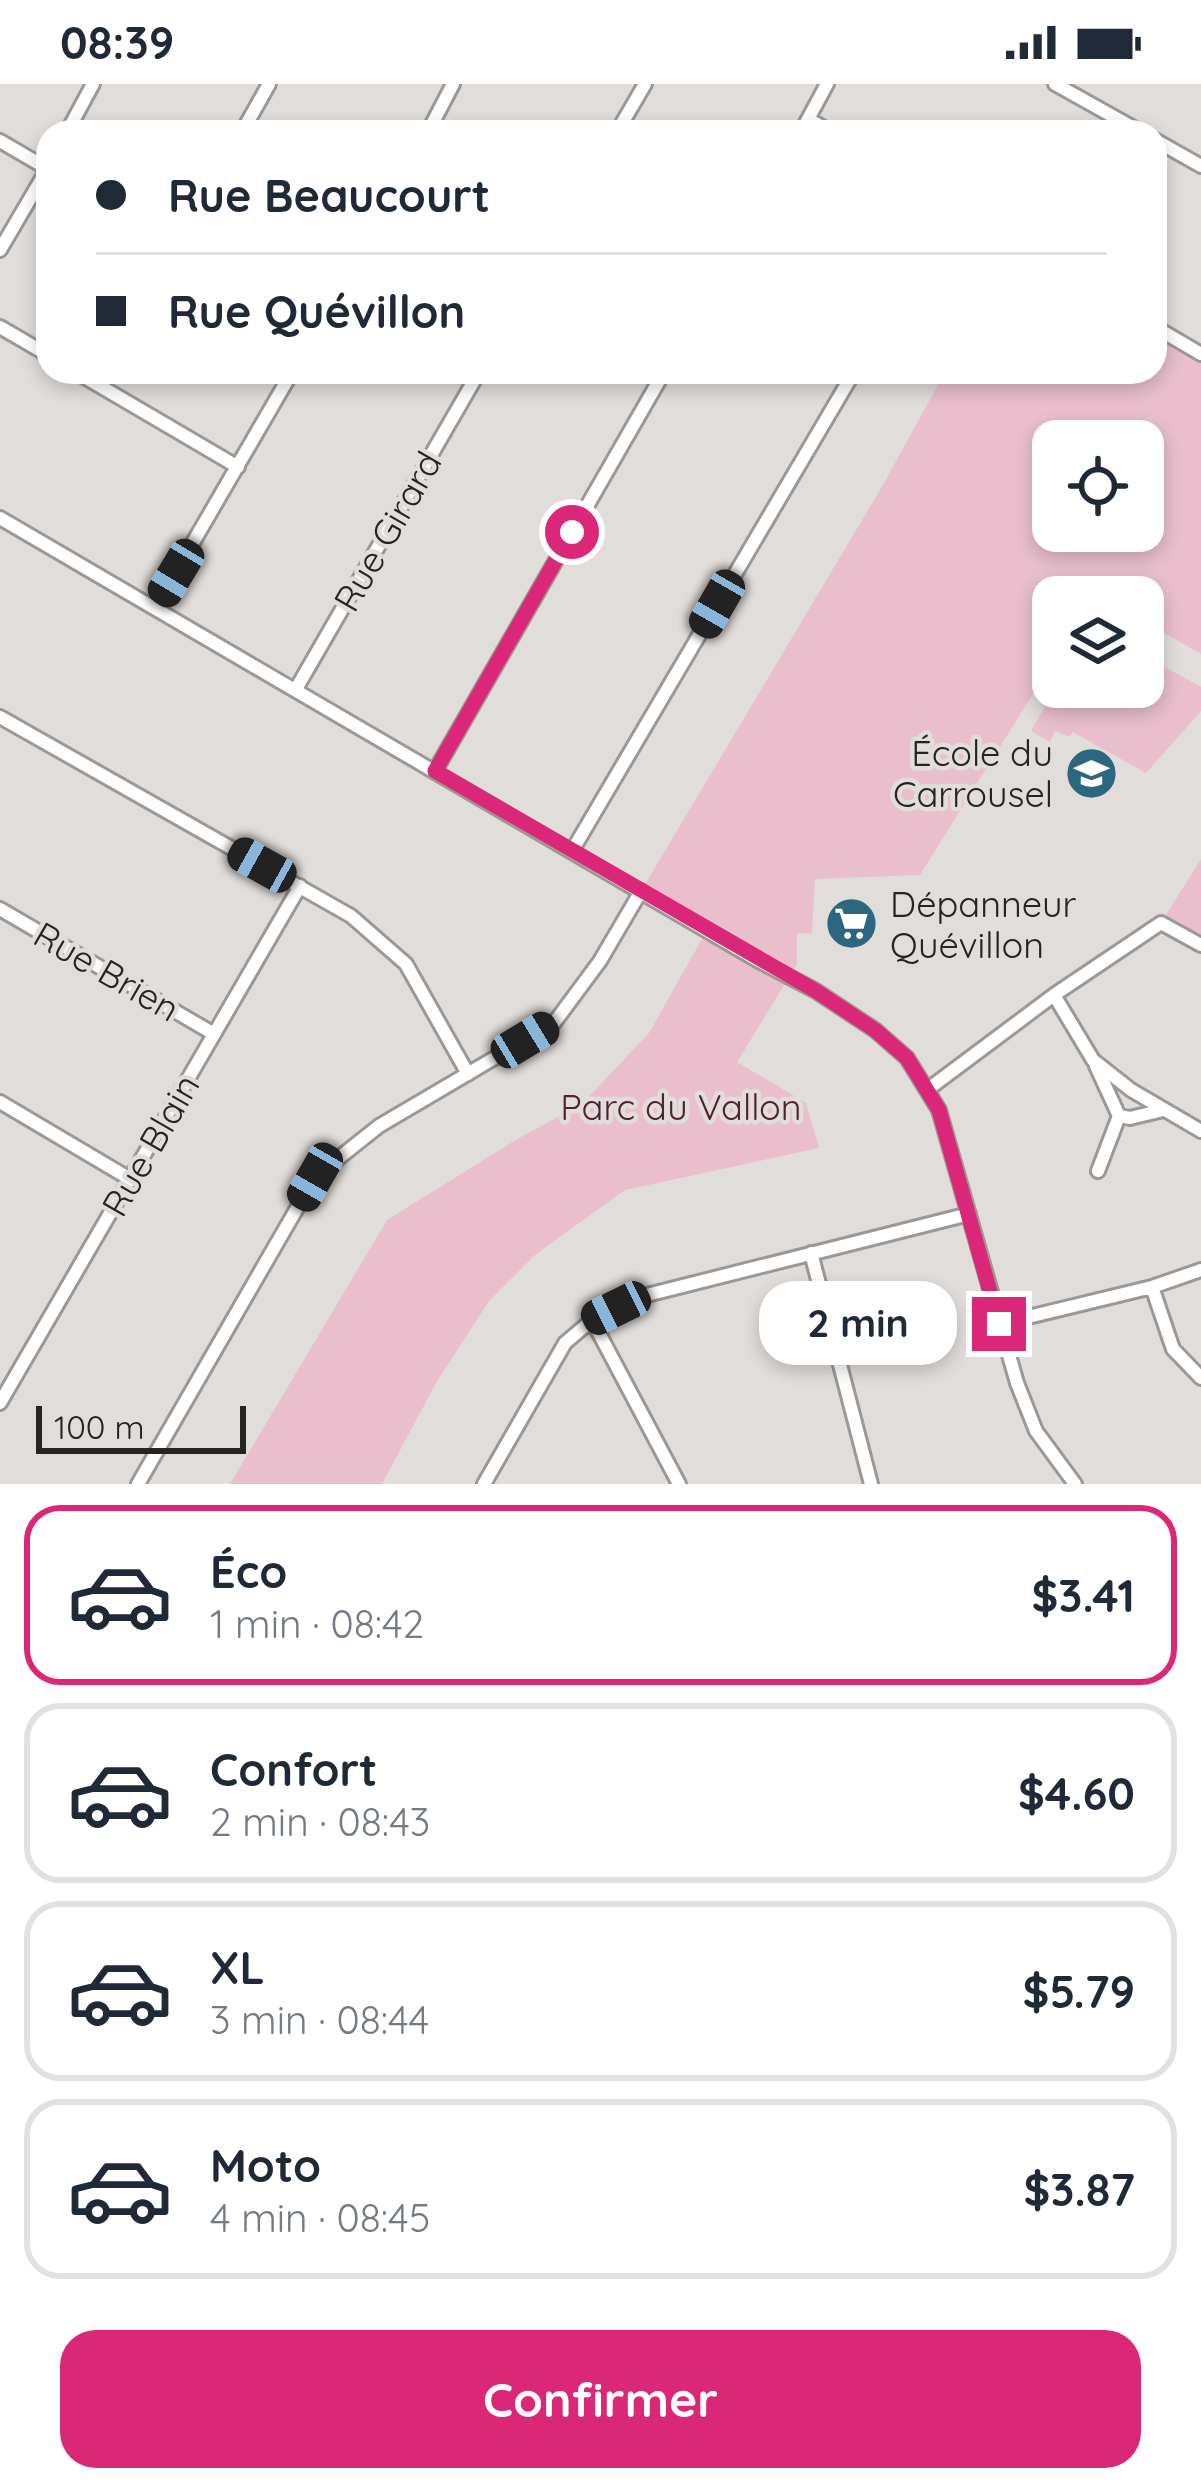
<!DOCTYPE html>
<html lang="fr">
<meta charset="utf-8">
<style>
body{margin:0;font-family:Quicksand,sans-serif;background:#f2f2f3;color:#1f2937;height:100vh;display:flex;flex-direction:column;font-size:45px;white-space:nowrap}
*{box-sizing:border-box;margin:0}
p{font-size:39px;color:#747a83}
.icon{flex:none;width:66px;height:66px;fill:none;stroke:currentColor;stroke-width:2;stroke-linecap:round;stroke-linejoin:round}
.map{position:relative;height:1400px;overflow:hidden}
.side{display:flex;flex-direction:column;background:#fff;flex:1}
.side>*{flex:none}
.top-card{position:absolute;left:36px;top:36px;width:1131px;height:264px;border-radius:36px;box-shadow:0 6px 18px #0003;display:grid;align-content:center;height:264px;padding:0 60px;background:#fff}
.buttons{position:absolute;left:1032px;top:336px;display:grid;gap:24px}
.buttons a{display:grid;place-items:center;width:132px;height:132px;border-radius:24px;background:#fff;box-shadow:0 6px 18px #0003;font-size:60px}
.scale{position:absolute;left:36px;bottom:30px;width:210px;box-sizing:border-box;padding-left:12px;border:6px solid #262423;border-top:0;font-size:33px;line-height:42px;white-space:nowrap;color:#262423;-webkit-text-stroke:9px #e1ddda;paint-order:stroke}
.end{position:absolute;width:54px;height:54px;margin:-27px;border:15px solid #db2777;background:#fff;box-shadow:0 0 0 6px #fff}
.from{border-radius:50%}
.bubble{position:absolute;height:84px;border-radius:36px;background:#fff;box-shadow:0 6px 18px #0003;font-size:39px;font-weight:700;line-height:84px;text-align:center}
.car{position:absolute;width:36px;height:72px;margin:-36px -18px;border-radius:15px;box-shadow:0 0 9px 3px #0007;background:linear-gradient(#222 24%,#8ab4d8 0 40%,#222 0 76%,#8ab4d8 0 86%,#222 0)}
.top-card b{display:flex;align-items:center;gap:42px;height:114px;font-size:45px}
.top-card b+b{border-top:3px solid #e0e1e3}
.top-card i{width:30px;height:30px;background:#1f2937}
ul{padding:21px 0 0;list-style:none}
li{display:flex;align-items:center;gap:36px;height:180px;margin:0 24px 18px;padding:0 36px;border:6px solid #e0e1e3;border-radius:36px}
li div{flex:1}
li b{display:block;font-size:45px}
li em{font-style:normal;font-weight:700}
li.active{border-color:#db2777}
li>.icon{width:108px;height:108px;stroke-width:1.5}
.cta{display:flex;gap:24px;margin-top:auto;padding:24px 60px}
.cta a{flex:1;height:138px;border-radius:36px;background:#db2777;color:#fff;font-size:48px;font-weight:700;line-height:138px;text-align:center}
.status{display:flex;justify-content:space-between;align-items:center;height:84px;padding:0 60px;background:#fff;direction:ltr}
.status svg{height:33px;fill:currentColor}
.map>svg:first-child{display:block}
</style>
<div class="status"><b>08:39</b><svg viewBox="0 0 49 12"><path d="M0 12V9h3v3zM5 12V6h3v6zM10 12V3h3v9zM15 12V0h3v12zM26 1h20v11H26zM47 4h2v5h-2z"/></svg></div>
<div class="map">
<svg width="1201" height="1400" viewBox="0 0 1201 1400">
<rect width="100%" height="100%" fill="#e1ddda"/>
<path fill="#e9bfcd" fill-rule="evenodd" d="M1155 243 1201 270V570L1143 537V513H1101L1096 510 1093 513H1053V578L920 791 815 795 812 850 797 849V880L737 978 806 1019 819 1064 625 1106 535 1171 489 1217 436 1299 382 1400H230L387 1136 519 1054 582 1020 649 949 707 846 641 807 883 401 945 288H1155ZM1053 357H1143V447H1053Z
M1154 577 1201 603V627L1146 689 1073 648 1069 653 1055 647 1050 658 1031 647 1056 603H1143V579Z
M1201 775V861L1161 839Z"/>
<g fill="none" stroke-linecap="round" stroke-linejoin="round">
<defs>
<path id="street" d="M1055 0 1141 48
M809 35 830 48
M67 48 93 0
M242 48 269 0
M428 48 453 0
M617 48 645 0
M801 48 827 0
M1155 56 1201 82
M0 57 48 85
M0 166 48 84
M0 243 48 271
M1155 243 1201 270
M76 288 238 383
M0 434 757 876 816 907 875 946 907 974 939 1026 1017 1299 1036 1347 1075 1400
M155 524 292 288
M296 605 479 288
M0 633 351 832 406 880 468 990
M435 687 664 288
M572 767 854 288
M0 825 214 950
M1054 911 1093 976 1131 1006 1201 1047
M1096 982 1119 1032 1130 1034 1163 1026
M927 1006 1054 911 1161 839 1201 861
M0 1018 130 1095
M1098 1087 1119 1032
M811 1169 871 1400
M1152 1203 1173 1265 1201 1294
M592 1236 679 1400
M999 1240 1152 1203 1201 1186
M0 1319 300 802
M138 1400 315 1093 379 1042 554 939 600 877 641 807
M484 1400 565 1259 592 1236 639 1213 969 1130"/>
</defs>
<use href="#street" stroke="#9c9895" stroke-width="18"/>
<use href="#street" stroke="#fff" stroke-width="12"/>
</g>
<g fill="none" stroke-linecap="round" stroke-linejoin="round">
<path stroke="#db2777" stroke-width="15" d="M572 448 435 687 816 907 875 946 907 974 939 1026 999 1240"/>
</g>
<defs>
<symbol id="school-disc" viewBox="-11 -11 22 22"><circle r="9.5" fill="#2b687f" stroke="#e1ddda"/><path d="M0-5L7-2L0 1L-7-2ZM-4 1L0 2.5L4 1V4Q0 6-4 4Z" fill="#fff"/></symbol>
<symbol id="supermarket-disc" viewBox="-11 -11 22 22"><circle r="9.5" fill="#2b687f" stroke="#e1ddda"/><path d="M-6-5.5h2.5l.6 2H6L4.5 2H-2.5L-4.4-4H-6ZM-1.5 3.2a1.3 1.3 0 1 0 .1 0ZM3 3.2a1.3 1.3 0 1 0 .1 0Z" fill="#fff"/></symbol>
</defs>
<g fill-rule="evenodd">
<use href="#school-disc" x="1062" y="660" width="59" height="59"/>
<use href="#supermarket-disc" x="822" y="810" width="59" height="59"/>
</g>
<g text-anchor="middle" dominant-baseline="central" stroke-width="9" stroke-linejoin="round" paint-order="stroke">
<g font-size="36" fill="#262423" stroke="#e1ddda">
<text transform="translate(387 447) rotate(-60)">Rue Girard</text>
<text transform="translate(107 887) rotate(30)">Rue Brien</text>
<text transform="translate(150 1061) rotate(-60)">Rue Blain</text>
</g>
<g font-size="36" fill="#262423" stroke="#e1ddda" text-anchor="end">
<text x="1053" y="668">École du<tspan x="1053" dy="41">Carrousel</tspan></text>
<text x="890" y="819" text-anchor="start">Dépanneur<tspan x="890" dy="41">Quévillon</tspan></text>
</g>
<g font-size="36" fill="#532034" stroke="#e1ddda">
<text x="681" y="1022">Parc du Vallon</text>
</g>
</g>
</svg>
<div class="buttons">
<a><svg class="icon" aria-label="locate" viewBox="0 0 24 24"><circle cx="12" cy="12" r="6"/><path d="M12 2v4M12 18v4M2 12h4M18 12h4"/></svg></a>
<a><svg class="icon" aria-label="layers" viewBox="0 0 24 24"><path d="M12 4l9 5-9 5-9-5zM3 14l9 5 9-5"/></svg></a>
</div>
<div class="scale">100 m</div>
<i class="end from" style="left:572px;top:448px"></i>
<i class="end" style="left:999px;top:1240px"></i>
<div class="bubble" style="left:759px;top:1197px;width:198px">2 min</div>
<i class="car" style="left:176px;top:489px;rotate:211deg"></i>
<i class="car" style="left:717px;top:520px;rotate:210deg"></i>
<i class="car" style="left:262px;top:781px;rotate:299deg"></i>
<i class="car" style="left:525px;top:956px;rotate:59deg"></i>
<i class="car" style="left:315px;top:1093px;rotate:210deg"></i>
<i class="car" style="left:616px;top:1224px;rotate:244deg"></i>
<div class="top-card">
<b><i class="from"></i>Rue Beaucourt</b>
<b><i></i>Rue Quévillon</b>
</div>
</div>
<section class="side">
<ul>
<li class="active"><svg class="icon" aria-label="car" viewBox="0 0 24 24"><path d="M5 17H2v-5l4-1 3-4h7l3 4 3 1v5h-3M9 17h6M6 11h13"/><circle cx="7" cy="17" r="2"/><circle cx="17" cy="17" r="2"/></svg><div><b>Éco</b><p>1 min · 08:42</p></div><em>$3.41</em></li>
<li><svg class="icon" aria-label="car" viewBox="0 0 24 24"><path d="M5 17H2v-5l4-1 3-4h7l3 4 3 1v5h-3M9 17h6M6 11h13"/><circle cx="7" cy="17" r="2"/><circle cx="17" cy="17" r="2"/></svg><div><b>Confort</b><p>2 min · 08:43</p></div><em>$4.60</em></li>
<li><svg class="icon" aria-label="car" viewBox="0 0 24 24"><path d="M5 17H2v-5l4-1 3-4h7l3 4 3 1v5h-3M9 17h6M6 11h13"/><circle cx="7" cy="17" r="2"/><circle cx="17" cy="17" r="2"/></svg><div><b>XL</b><p>3 min · 08:44</p></div><em>$5.79</em></li>
<li><svg class="icon" aria-label="car" viewBox="0 0 24 24"><path d="M5 17H2v-5l4-1 3-4h7l3 4 3 1v5h-3M9 17h6M6 11h13"/><circle cx="7" cy="17" r="2"/><circle cx="17" cy="17" r="2"/></svg><div><b>Moto</b><p>4 min · 08:45</p></div><em>$3.87</em></li>
</ul>
<div class="cta"><a>Confirmer</a></div>
</section>
